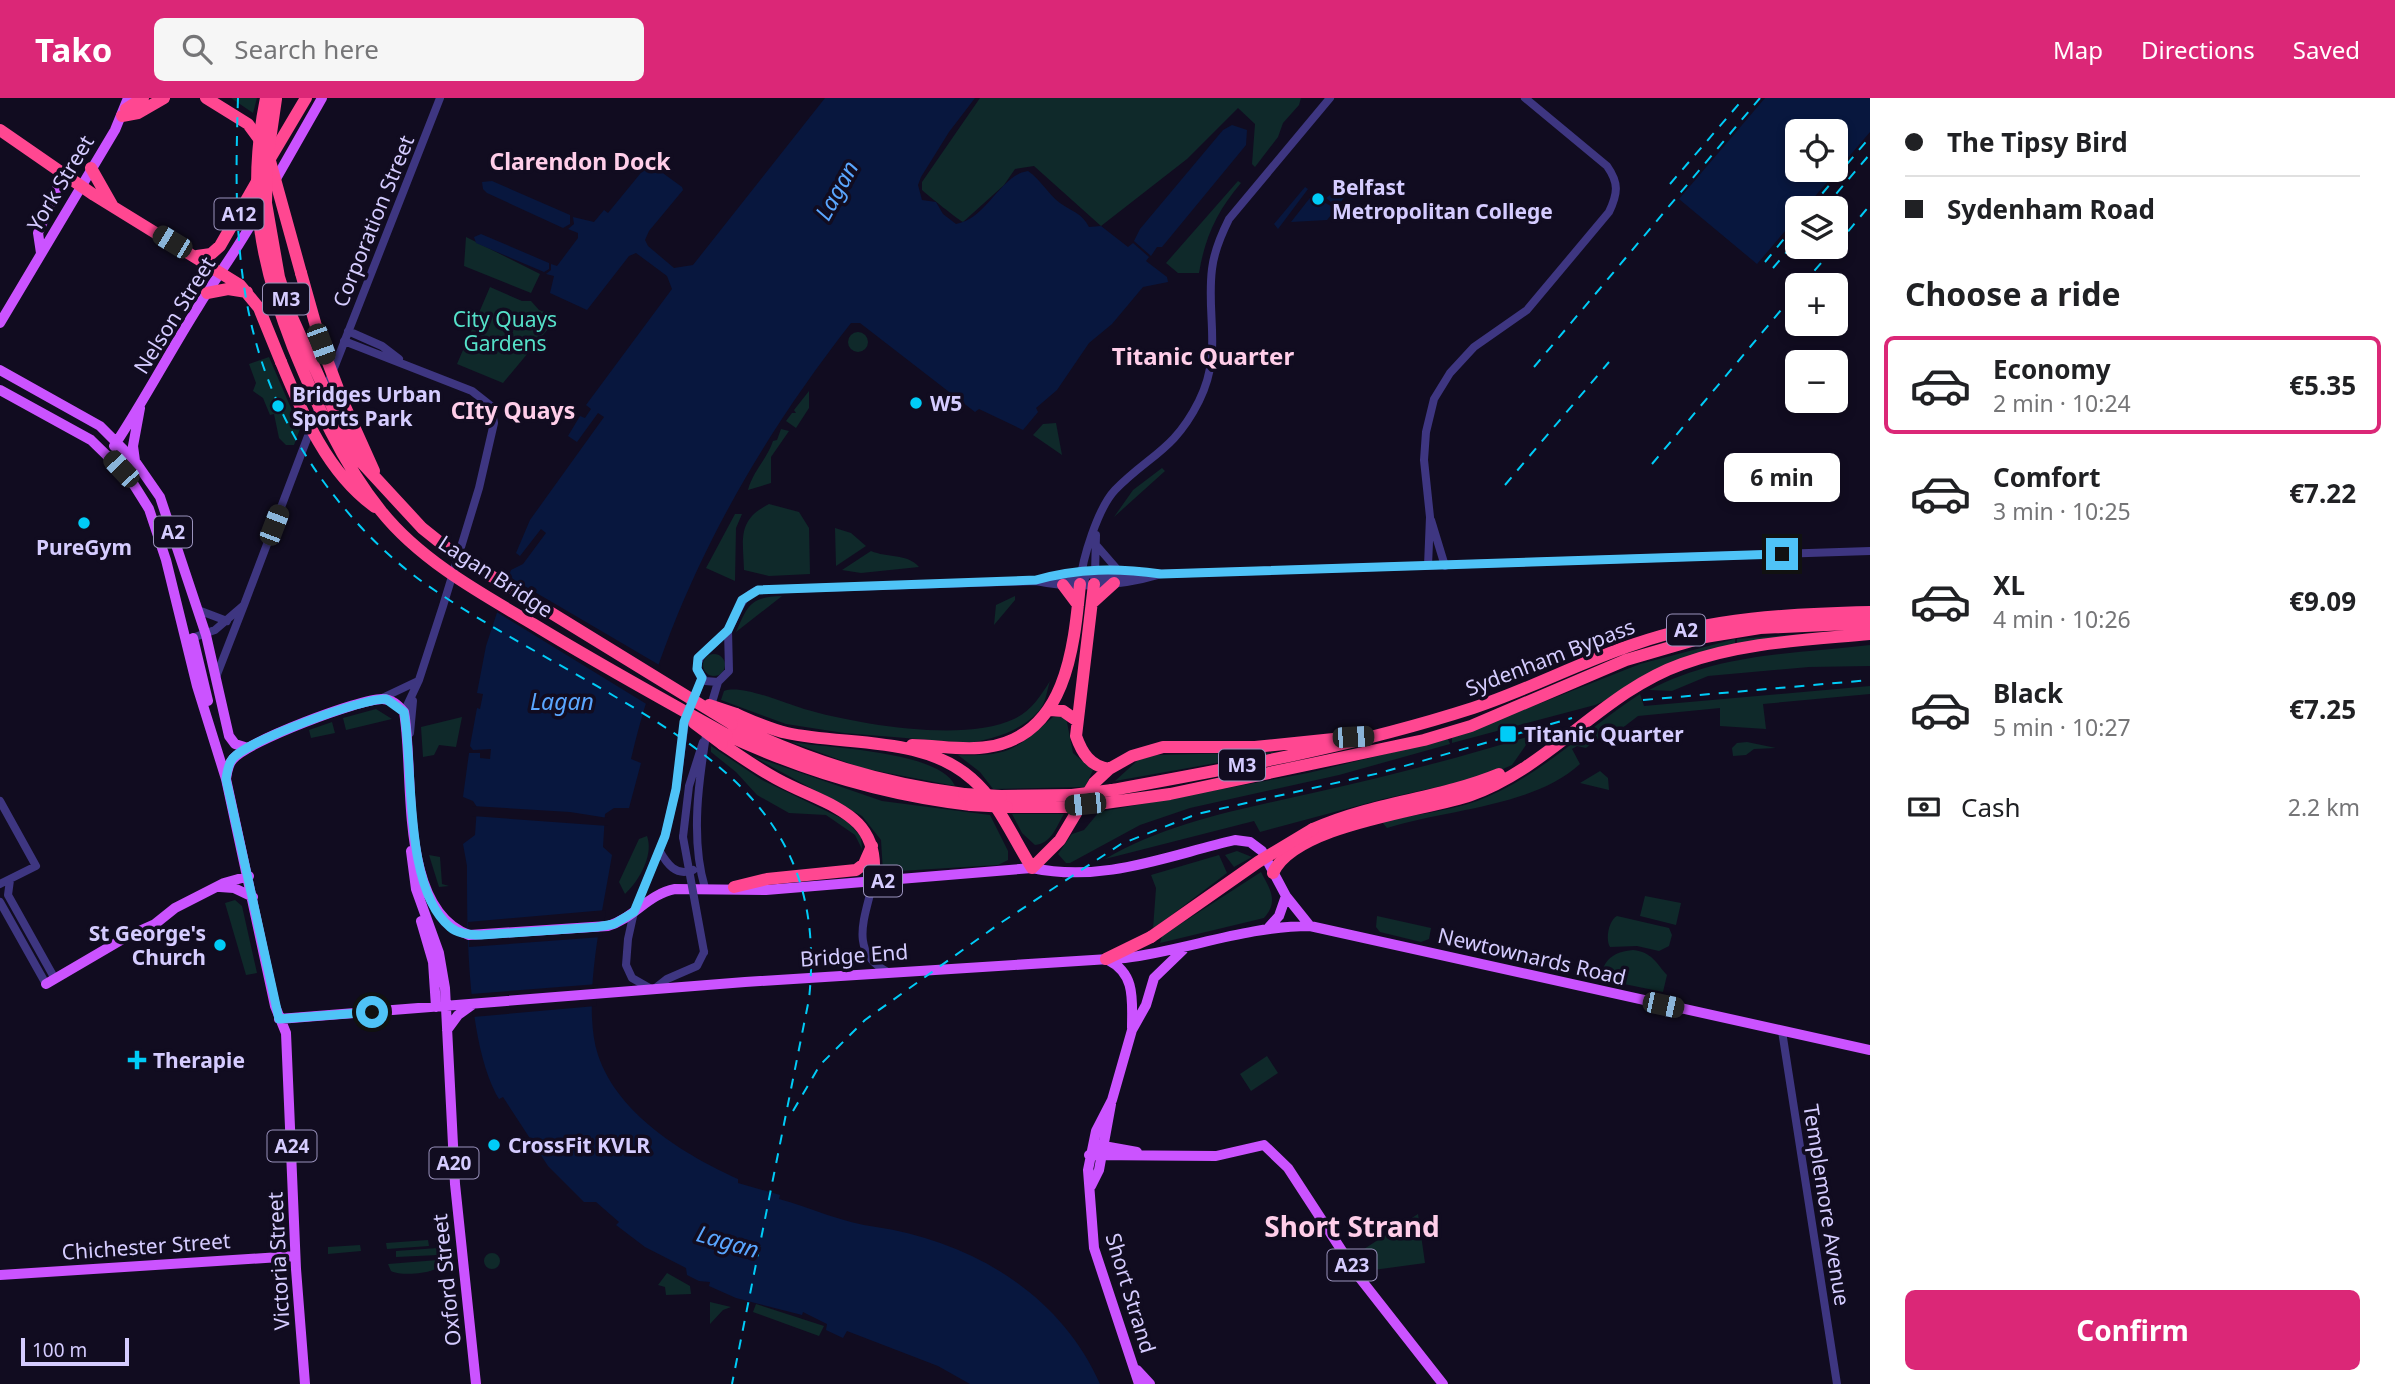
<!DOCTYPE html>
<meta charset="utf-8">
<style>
body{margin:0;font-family:"Noto Sans",sans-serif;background:#f6f6f6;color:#202124;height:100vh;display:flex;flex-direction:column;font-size:26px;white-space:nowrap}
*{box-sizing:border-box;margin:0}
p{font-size:23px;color:#757577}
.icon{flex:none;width:38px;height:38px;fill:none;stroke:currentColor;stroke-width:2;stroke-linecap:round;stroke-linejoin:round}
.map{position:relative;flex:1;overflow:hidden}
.details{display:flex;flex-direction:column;background:#fff;width:525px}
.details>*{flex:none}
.guide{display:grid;align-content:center;height:154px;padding:0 35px;background:#fff}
.buttons{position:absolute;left:1785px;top:21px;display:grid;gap:14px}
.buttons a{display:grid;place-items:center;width:63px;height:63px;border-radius:10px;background:#fff;box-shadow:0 4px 10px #0003;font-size:35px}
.scale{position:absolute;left:21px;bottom:18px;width:108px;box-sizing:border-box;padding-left:7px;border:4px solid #d5ccff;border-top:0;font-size:19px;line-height:24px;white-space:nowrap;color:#d5ccff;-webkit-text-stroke:5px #110c20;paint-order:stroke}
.end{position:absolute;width:32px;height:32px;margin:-16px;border:9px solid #4fc3f7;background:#111;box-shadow:0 0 0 4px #111}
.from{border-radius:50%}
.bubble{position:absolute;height:49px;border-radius:10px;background:#fff;box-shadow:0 4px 10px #0003;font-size:23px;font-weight:700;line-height:49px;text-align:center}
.car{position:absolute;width:21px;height:42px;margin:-21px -10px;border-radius:9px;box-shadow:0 0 5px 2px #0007;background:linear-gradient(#222 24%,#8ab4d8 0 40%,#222 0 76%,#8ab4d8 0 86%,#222 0)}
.guide b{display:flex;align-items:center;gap:24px;height:66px;font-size:26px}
.guide b+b{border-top:2px solid #e0e0e0}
.guide i{width:18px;height:18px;background:#202124}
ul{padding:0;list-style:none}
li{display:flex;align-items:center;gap:21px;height:98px;margin:0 14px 10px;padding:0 21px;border:4px solid transparent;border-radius:10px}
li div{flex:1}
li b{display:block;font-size:26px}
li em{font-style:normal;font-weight:700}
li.selected{border-color:#db2777}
li>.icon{width:63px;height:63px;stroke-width:1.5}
h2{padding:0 35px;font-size:32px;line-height:84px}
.pay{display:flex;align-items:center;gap:18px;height:77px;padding:0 35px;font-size:26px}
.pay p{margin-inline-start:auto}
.action{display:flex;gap:14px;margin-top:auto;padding:14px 35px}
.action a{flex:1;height:80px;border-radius:10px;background:#db2777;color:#fff;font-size:28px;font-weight:700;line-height:80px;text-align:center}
header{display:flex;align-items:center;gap:42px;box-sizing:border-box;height:98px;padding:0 35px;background:#db2777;color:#fff}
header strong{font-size:33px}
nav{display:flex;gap:38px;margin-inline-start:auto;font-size:24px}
.search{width:490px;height:63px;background:#f6f6f6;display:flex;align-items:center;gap:18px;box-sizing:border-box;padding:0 24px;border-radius:10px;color:#757577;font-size:26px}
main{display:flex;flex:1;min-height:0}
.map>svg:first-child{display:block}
</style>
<header>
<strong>Tako</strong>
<div class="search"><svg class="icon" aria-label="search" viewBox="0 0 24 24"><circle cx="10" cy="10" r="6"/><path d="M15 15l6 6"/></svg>Search here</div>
<nav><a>Map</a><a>Directions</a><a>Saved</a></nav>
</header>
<main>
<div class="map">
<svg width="1870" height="1286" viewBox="0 0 1870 1286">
<rect width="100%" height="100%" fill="#110c20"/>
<path fill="#0f292a" d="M231 0H257L253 15Z
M980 0H1301L1299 7 1283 25 1278 39 1255 69 1252 66 1255 26 1238 10 1187 61 1101 128 1034 68 1015 71 1004 87 963 124C960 123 926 96 922 92V84Z
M1238 83 1241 85C1217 113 1205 139 1199 175H1178L1166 165Z
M466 139 540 176 531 195 464 168Z
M490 189 522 203H531L539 212 558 219 503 285 457 266Z
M848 244a10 10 0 1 1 20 0a10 10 0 1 1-20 0Z
M269 259 300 331 294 347H286L279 340 274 316 270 317 263 300 253 293 256 285 249 266Z
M809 293V310L796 330 786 323 792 315H796L794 312Z
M1056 325 1062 357 1033 337 1043 326Z
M781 331 789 333 771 359V385L748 392C753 373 767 361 773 343L777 342Z
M1162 370 1165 373 1114 419 1133 392Z
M769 406 799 414 809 430 810 476 769 478 744 472C743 441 737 422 769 406Z
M735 416H742L736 430 735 483 706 470Z
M835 430 851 435 866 448 836 468Z
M871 453C887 460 907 455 919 469L861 475 842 472Z
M782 498 736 534C748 507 750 499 782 498Z
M1015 498V502L994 527 996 507Z
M1828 534 1737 545V541Z
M1735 541V546L1595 607 1452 645V640L1640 566Z
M1870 547V568L1809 569 1708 578 1672 593 1649 592C1720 555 1793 556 1870 547Z
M703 567a11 11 0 1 1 22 0a11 11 0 1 1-22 0Z
M1050 583C1047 592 1046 603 1041 610 1025 632 992 642 967 645L844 635 786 626 721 602 724 593C741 586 784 605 804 611 856 626 964 645 1014 621 1031 613 1040 599 1050 583Z
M1870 588V596L1763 606 1766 631 1720 628V610L1638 618 1608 641 1604 636 1586 650 1577 648 1572 651 1580 666C1533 709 1447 711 1387 730L1382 724C1414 716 1446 714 1477 703 1537 681 1587 630 1640 596L1644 608Z
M376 611 392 621 346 632 343 620Z
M1058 618 1066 619 1073 655 1093 672 1085 689 993 691 980 674 958 657C1010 659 1016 651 1053 619Z
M462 619 456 649 439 647 434 657 423 659 421 629Z
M332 624 335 635 311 640 309 632Z
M1533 637 1512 667 1487 678 1383 701 1260 734 1254 723 1105 761C1171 723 1243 711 1317 694 1389 678 1462 659 1533 637Z
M1448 641 1450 646 1339 677 1190 710 1140 727 1070 765H1066L1058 756 1072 736 1084 732 1099 714 1308 675Z
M791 644C827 650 941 653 955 688L862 670Z
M1747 644 1776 650 1754 651 1746 657 1733 658 1732 650 1737 645Z
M711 648 762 682 847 723 861 739 862 751 855 737 826 717 789 715 757 697 736 674 711 654Z
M1278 654 1115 683 1138 662 1156 657Z
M752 658 882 703 990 717 1008 753V762L998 767 883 774 881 742 862 718Z
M1600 673 1608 680 1609 692 1580 685Z
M1012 716H1064C1056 729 1052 745 1035 747L1022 735Z
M647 738C654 757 639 783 625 796L619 784 639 741Z
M1237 753 1252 759 1234 769 1225 757Z
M429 757 440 759 442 786 449 788 439 789Z
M1219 757 1227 775 1153 831 1156 790 1151 777Z
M1261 774C1270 791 1279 803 1264 820L1160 845 1162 838Z
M1645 798 1681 805 1676 827 1640 818Z
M235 802 242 808 257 875 246 877 225 805Z
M1377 818 1431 830 1429 841 1421 844 1380 834 1376 829Z
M1617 818 1669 830 1672 837 1669 848 1659 853 1637 848 1610 849C1605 841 1609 822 1617 818Z
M1633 852C1652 854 1656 865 1667 877L1663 894 1600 881C1604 861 1613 854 1633 852Z
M1267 958 1278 975 1251 993 1240 976Z
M1418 1116 1425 1165 1366 1173 1359 1162 1361 1153Z
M428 1142 429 1148 387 1151 386 1145Z
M360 1147 361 1153 328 1156V1149Z
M438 1150V1157L396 1159V1153Z
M484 1163a8 8 0 1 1 16 0a8 8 0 1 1-16 0Z
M438 1162 437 1170C428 1176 401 1178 391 1173L388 1166Z
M667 1175 690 1188 691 1196 666 1197 665 1189 658 1187Z
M710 1204 731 1209 723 1212 710 1226Z
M756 1206 824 1228 819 1238 753 1214Z"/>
<path fill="#08173e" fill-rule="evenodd" d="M825 0H975L949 34 921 79 918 87 922 102 936 104 943 116 956 126C987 121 1000 77 1028 73 1041 82 1048 96 1060 105 1071 113 1082 115 1089 129L1101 128 1128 149 1133 145 1149 159 1146 163 1167 179 1168 184 1143 189 1112 226 1089 245 1057 292 1036 310 1038 314 1023 332 979 311 975 314 860 225H851C750 354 669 500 631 661L641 665 629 710H614L605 716 603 749 612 757C603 812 581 905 598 957 618 1017 685 1057 738 1081V1085L780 1097 779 1101C811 1110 844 1125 876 1129 970 1143 1060 1195 1100 1286H970L938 1268 847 1233 843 1240 826 1232 827 1226 803 1214 802 1217 736 1200 709 1188 710 1184 699 1183 687 1177 686 1170 645 1149 616 1127 619 1124 596 1104H584L548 1068 503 999 499 1001 496 996C467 939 467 834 467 768L463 746 475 737 477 709 473 703 463 699 469 655H480V660L490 661 491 651 473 652 470 648 477 610 480 611 483 596 477 595 486 548 511 472 523 466 546 435 541 431 520 458 516 455 530 422 604 319 598 315 577 344 568 338 580 318 585 320 591 311 586 307 672 191 667 178 636 155 629 158 587 212 550 195 554 178 546 176 551 172V166L557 168 578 140V135L568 131 574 126 573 119 594 124 604 112 608 115 649 65 682 89 683 92 649 133 645 142 648 148 674 170 693 167Z
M1765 0H1870V34L1805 110H1797V119L1757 166 1679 101ZM1797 33H1836V72H1797Z
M1232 27 1247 32 1246 47 1162 149H1157L1151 158 1134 143 1140 131 1223 32Z
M492 83 570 117V126L563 130 487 95 483 91 482 84Z
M1305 89 1308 91 1278 131 1274 126Z
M1338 91 1349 93 1337 109 1326 100Z
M1313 96 1319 100 1315 107 1322 103 1336 111 1327 122 1291 124Z
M481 136 549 165V171L544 174 476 145 474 139Z"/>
<path fill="#110c20" d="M506 477 661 568 648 607 495 513Z
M472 708 570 714 608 720V728L472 718Z
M606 812 602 839 469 849 468 824Z
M598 886 596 908 473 919 471 896Z"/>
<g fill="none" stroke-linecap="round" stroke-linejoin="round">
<path stroke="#3e3681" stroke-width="8" d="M348 233 382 248 399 261
M344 243 472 293 491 308 494 325 479 390 443 508 419 582 404 614
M325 293 440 0
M1431 422 1445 468
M1097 448 1117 471
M1428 468 1430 419 1424 362 1426 334 1434 301 1450 275 1474 249 1527 212 1609 114C1618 95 1619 85 1607 68L1525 0
M1081 472 1095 479H1136
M1095 476 1096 437
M1053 479 1085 481
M1036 483C1079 470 1117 470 1161 476L1870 453
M1080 486C1082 461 1098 410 1115 392 1149 357 1174 353 1199 303 1223 255 1206 219 1212 171 1214 153 1221 137 1229 121L1330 0
M198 512 227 523
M728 532 729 573 718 584 705 583 697 571C697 554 716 546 726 534 739 518 737 500 758 492L1036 483C1074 491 1121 488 1158 477
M189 541 215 532 244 507 319 309
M216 579 244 507
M702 580 685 624 676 691 665 738 634 814 628 841 626 867 632 880 653 892 667 881 697 868 704 854
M380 601 418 583
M710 611 718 584
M410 635 413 603
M0 703 36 768 0 786
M683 739 689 688 703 644
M659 752C667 766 676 779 693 772
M10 782 8 797 55 881
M873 784C865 820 848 854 888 874
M705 790C690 740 699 681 707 631
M0 804 46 886
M1782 933 1837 1286"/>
<path stroke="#cb53ff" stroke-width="10" d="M273 86 322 0
M41 155 38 135 59 86
M0 225 115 32 128 0
M0 272 100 328 135 363 160 399 206 537 229 638 235 646 248 650
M0 292 91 342 129 379 149 411 166 462 197 588 226 681 275 908 286 935 296 1171 305 1286
M114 348C144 303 169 255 198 209 218 176 241 147 259 112
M135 363 133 348 140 310
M193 540 208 603
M226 681C227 674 228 666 233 661 248 643 359 601 382 601 392 601 398 607 404 614 415 675 397 811 469 837L608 828C633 821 648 796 675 791L766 792 1032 770C1104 785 1166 758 1235 742L1250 744 1262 753 1286 798 1310 828
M411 753 416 791 439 855 445 890 455 1086 476 1286
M220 789 234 790 253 799
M421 823 433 864 436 909
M1269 829 1279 818 1286 798
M1108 862C1136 876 1132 902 1132 930
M46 886 128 838 155 826 175 810 224 785 249 778
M279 921 745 884 1125 860C1187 852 1247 828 1310 828L1870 952
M447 932 458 917 472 907
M1098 1047 1137 1054
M1089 1057 1216 1058 1264 1047 1288 1070 1359 1179 1443 1286
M1091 1088 1099 1072 1111 1006
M0 1177 295 1158
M1137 1272 1150 1286
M1139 1286 1094 1150 1088 1072 1096 1033 1112 1002 1132 932 1146 907 1154 880 1183 852"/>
<path stroke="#ff4791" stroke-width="12" d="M206 0 248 26 267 52 301 175
M126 11 143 0
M122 18 138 15 164 0
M0 32 94 97 240 187 259 210 281 264
M268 64 306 0
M91 70 112 107
M197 158 211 156 220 148 259 80
M207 195 228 191 247 194
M1094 486 1076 638C1082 655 1090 668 1109 671
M1063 487 1078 507
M1092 505 1114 485
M1050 612 1063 613 1076 622
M736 616C752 623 769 631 787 635 846 648 923 637 972 681 998 703 1014 742 1032 770L1060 742 1094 685 1109 671 1132 658 1163 649H1255L1353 639
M732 626C809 663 879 685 964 696
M727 637C806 674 884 697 971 707
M722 646C740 658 758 671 777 681 826 708 883 714 873 784
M912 647C937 647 963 653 987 649 1066 638 1074 550 1080 486
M1112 692C1233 670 1355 648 1473 610 1528 592 1580 564 1635 546 1712 519 1790 516 1870 514
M1001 698 1072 697
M1105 705 1170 696 1424 642 1471 628 1626 562 1705 539 1760 530 1870 525
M1007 709H1066
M1313 731C1373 704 1438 701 1499 676
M1273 775C1295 726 1425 713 1471 697 1550 669 1603 594 1682 566 1742 544 1807 542 1870 536
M734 789 767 781 856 772 864 766 872 748
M1106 861 1151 839"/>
<path stroke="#00ccf7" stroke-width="2" stroke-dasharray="10 9" stroke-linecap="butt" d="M238 0C234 126 234 236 300 348 331 400 375 450 424 485 484 527 551 561 614 598 740 671 826 741 809 901L732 1286
M1670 86 1744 0
M1810 110 1870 39
M1824 110 1870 56
M1836 148 1870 107
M1765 164 1797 125
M1773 170 1797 142
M1802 187 1835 149
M1534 269 1760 0
M1652 366 1797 193
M1505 387 1609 264
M1643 602 1870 582
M793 1013 820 967 865 922 999 826 1121 746 1197 716 1380 675 1572 620"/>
<path stroke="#3e3681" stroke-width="8" d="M683 739 704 854"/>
<path stroke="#ff4791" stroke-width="12" d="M266 0C247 93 259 162 293 249 316 305 342 365 381 413 420 462 480 495 533 526 597 565 662 601 727 637
M276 1 267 63 266 105 279 179 291 217 345 337 362 365 422 430 452 454 732 626
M301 175 321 246 343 304 374 373
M281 264C302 315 328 376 375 409
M709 607 736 616
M694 625 722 646
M964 696 1001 698
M1072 697 1112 692
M971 707 1007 709
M1066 709 1105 705
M1151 839 1258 764 1313 731"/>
</g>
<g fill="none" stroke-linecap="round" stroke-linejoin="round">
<path stroke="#4fc3f7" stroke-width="9" d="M372 914 279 921 226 681C227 674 228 666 233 660 250 642 362 600 386 601L404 614C414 670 403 790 450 829 458 836 471 837 481 837L597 829 614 826 634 814 665 738 676 691 684 624 702 580 697 571 698 560 728 532 742 502 758 492 1036 482C1079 470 1117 470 1161 476L1782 456"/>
</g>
<g fill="#00ccf7" stroke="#110c20" stroke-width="2.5">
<circle cx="1318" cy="101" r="7"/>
<circle cx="916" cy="305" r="7"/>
<circle cx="278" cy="308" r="7"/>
<circle cx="84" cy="425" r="7"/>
<rect x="1499" y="627" width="18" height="18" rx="3.5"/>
<circle cx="220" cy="847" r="7"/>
<path d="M133.5 951.5h7v7h7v7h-7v7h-7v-7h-7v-7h7z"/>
<circle cx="494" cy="1047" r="7"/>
</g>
<g text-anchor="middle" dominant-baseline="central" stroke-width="7" stroke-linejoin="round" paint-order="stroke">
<g fill="#110c20" stroke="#9a92bc" stroke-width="2">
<rect x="214.5" y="100.5" width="49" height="31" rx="5"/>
<rect x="263" y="185.5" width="46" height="31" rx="5"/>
<rect x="154" y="418.5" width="38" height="31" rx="5"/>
<rect x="1667" y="516.5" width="38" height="31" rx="5"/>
<rect x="1219" y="651.5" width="46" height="31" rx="5"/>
<rect x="864" y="767.5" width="38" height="31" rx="5"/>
<rect x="267.5" y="1032.5" width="49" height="31" rx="5"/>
<rect x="429.5" y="1049.5" width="49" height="31" rx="5"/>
<rect x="1327.5" y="1151.5" width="49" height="31" rx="5"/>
</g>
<g font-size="19" font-weight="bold" fill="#d5ccff">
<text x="239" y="116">A12</text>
<text x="286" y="201">M3</text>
<text x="173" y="434">A2</text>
<text x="1686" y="532">A2</text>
<text x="1242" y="667">M3</text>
<text x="883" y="783">A2</text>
<text x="292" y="1048">A24</text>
<text x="454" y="1065">A20</text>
<text x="1352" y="1167">A23</text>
</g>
<g font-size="21" fill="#d5ccff" stroke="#110c20">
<text transform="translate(60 85) rotate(-59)">York Street</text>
<text transform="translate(373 123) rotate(-68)">Corporation Street</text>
<text transform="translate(174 217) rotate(-58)">Nelson Street</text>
<text transform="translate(496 478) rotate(33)">Lagan Bridge</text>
<text transform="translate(1550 559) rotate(-21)">Sydenham Bypass</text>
<text transform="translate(854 857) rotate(-4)">Bridge End</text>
<text transform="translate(1532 858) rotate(13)">Newtownards Road</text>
<text transform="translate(1827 1107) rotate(81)">Templemore Avenue</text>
<text transform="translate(146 1148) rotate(-4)">Chichester Street</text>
<text transform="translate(278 1163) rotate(-93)">Victoria Street</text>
<text transform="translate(446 1182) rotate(-96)">Oxford Street</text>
<text transform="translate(1131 1195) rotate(73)">Short Strand</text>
</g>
<g font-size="21" font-weight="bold" fill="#d5ccff" stroke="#110c20" text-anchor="start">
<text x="1332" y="89">Belfast<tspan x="1332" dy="24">Metropolitan College</tspan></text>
<text x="292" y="296">Bridges Urban<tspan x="292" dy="24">Sports Park</tspan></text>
<text x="930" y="305">W5</text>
<text x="84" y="449" text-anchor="middle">PureGym</text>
<text x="1524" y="636">Titanic Quarter</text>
<text x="206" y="835" text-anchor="end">St George's<tspan x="206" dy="24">Church</tspan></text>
<text x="153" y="962">Therapie</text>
<text x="508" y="1047">CrossFit KVLR</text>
</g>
<g font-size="21" fill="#55e1c9" stroke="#110c20">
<text x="505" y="221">City Quays<tspan x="505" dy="24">Gardens</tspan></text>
</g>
<g font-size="23" font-weight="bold" fill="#ffcee9" stroke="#110c20">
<text x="580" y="63">Clarendon Dock</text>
<text x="513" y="312">CIty Quays</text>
</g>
<g font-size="23" font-style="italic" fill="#5aa6ff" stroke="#110c20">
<text transform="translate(836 92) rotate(-61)">Lagan</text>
<text x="562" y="603">Lagan</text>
<text transform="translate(728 1143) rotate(16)">Lagan</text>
</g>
<g font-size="24" font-weight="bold" fill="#ffcee9" stroke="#110c20">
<text x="1203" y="257">Titanic Quarter</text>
</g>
<g font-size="28" font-weight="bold" fill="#ffcee9" stroke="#110c20">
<text x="1352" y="1128">Short Strand</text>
</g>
</g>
</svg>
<div class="buttons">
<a><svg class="icon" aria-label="locate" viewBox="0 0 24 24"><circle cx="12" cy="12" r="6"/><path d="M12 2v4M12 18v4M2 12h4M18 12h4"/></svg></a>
<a><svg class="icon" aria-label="layers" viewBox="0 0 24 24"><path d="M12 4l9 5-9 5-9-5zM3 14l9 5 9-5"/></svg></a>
<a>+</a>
<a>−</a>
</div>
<div class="scale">100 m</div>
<i class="end from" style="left:372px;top:914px"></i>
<i class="end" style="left:1782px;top:456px"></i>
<div class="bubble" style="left:1724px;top:355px;width:116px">6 min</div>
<i class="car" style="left:172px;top:144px;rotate:301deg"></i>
<i class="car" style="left:321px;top:246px;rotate:160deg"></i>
<i class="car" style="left:121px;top:371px;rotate:317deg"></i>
<i class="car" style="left:274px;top:427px;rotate:21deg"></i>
<i class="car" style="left:1353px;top:639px;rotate:87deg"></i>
<i class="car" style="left:1085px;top:706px;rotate:264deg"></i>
<i class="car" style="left:1663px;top:907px;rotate:102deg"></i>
</div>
<section class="details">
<div class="guide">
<b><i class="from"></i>The Tipsy Bird</b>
<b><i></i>Sydenham Road</b>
</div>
<h2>Choose a ride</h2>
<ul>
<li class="selected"><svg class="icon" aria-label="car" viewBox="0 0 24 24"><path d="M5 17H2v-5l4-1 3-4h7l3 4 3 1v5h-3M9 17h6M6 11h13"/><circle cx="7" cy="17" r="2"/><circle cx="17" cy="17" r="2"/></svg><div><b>Economy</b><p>2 min · 10:24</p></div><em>€5.35</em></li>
<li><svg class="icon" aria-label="car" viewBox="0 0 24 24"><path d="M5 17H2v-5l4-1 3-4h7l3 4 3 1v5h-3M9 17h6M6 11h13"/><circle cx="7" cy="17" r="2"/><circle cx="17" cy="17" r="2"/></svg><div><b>Comfort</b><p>3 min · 10:25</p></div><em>€7.22</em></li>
<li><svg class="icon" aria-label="car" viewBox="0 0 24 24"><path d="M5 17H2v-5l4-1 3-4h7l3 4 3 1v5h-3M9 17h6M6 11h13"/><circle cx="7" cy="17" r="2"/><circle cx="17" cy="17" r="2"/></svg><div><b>XL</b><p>4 min · 10:26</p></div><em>€9.09</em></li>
<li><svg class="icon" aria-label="car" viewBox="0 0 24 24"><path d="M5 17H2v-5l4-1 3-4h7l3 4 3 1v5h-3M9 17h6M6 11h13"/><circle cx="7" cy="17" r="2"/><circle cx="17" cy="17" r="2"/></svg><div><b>Black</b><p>5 min · 10:27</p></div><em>€7.25</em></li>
</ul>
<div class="pay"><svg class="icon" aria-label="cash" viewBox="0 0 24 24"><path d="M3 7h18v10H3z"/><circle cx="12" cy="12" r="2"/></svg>Cash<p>2.2 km</p></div>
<div class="action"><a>Confirm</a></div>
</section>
</main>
